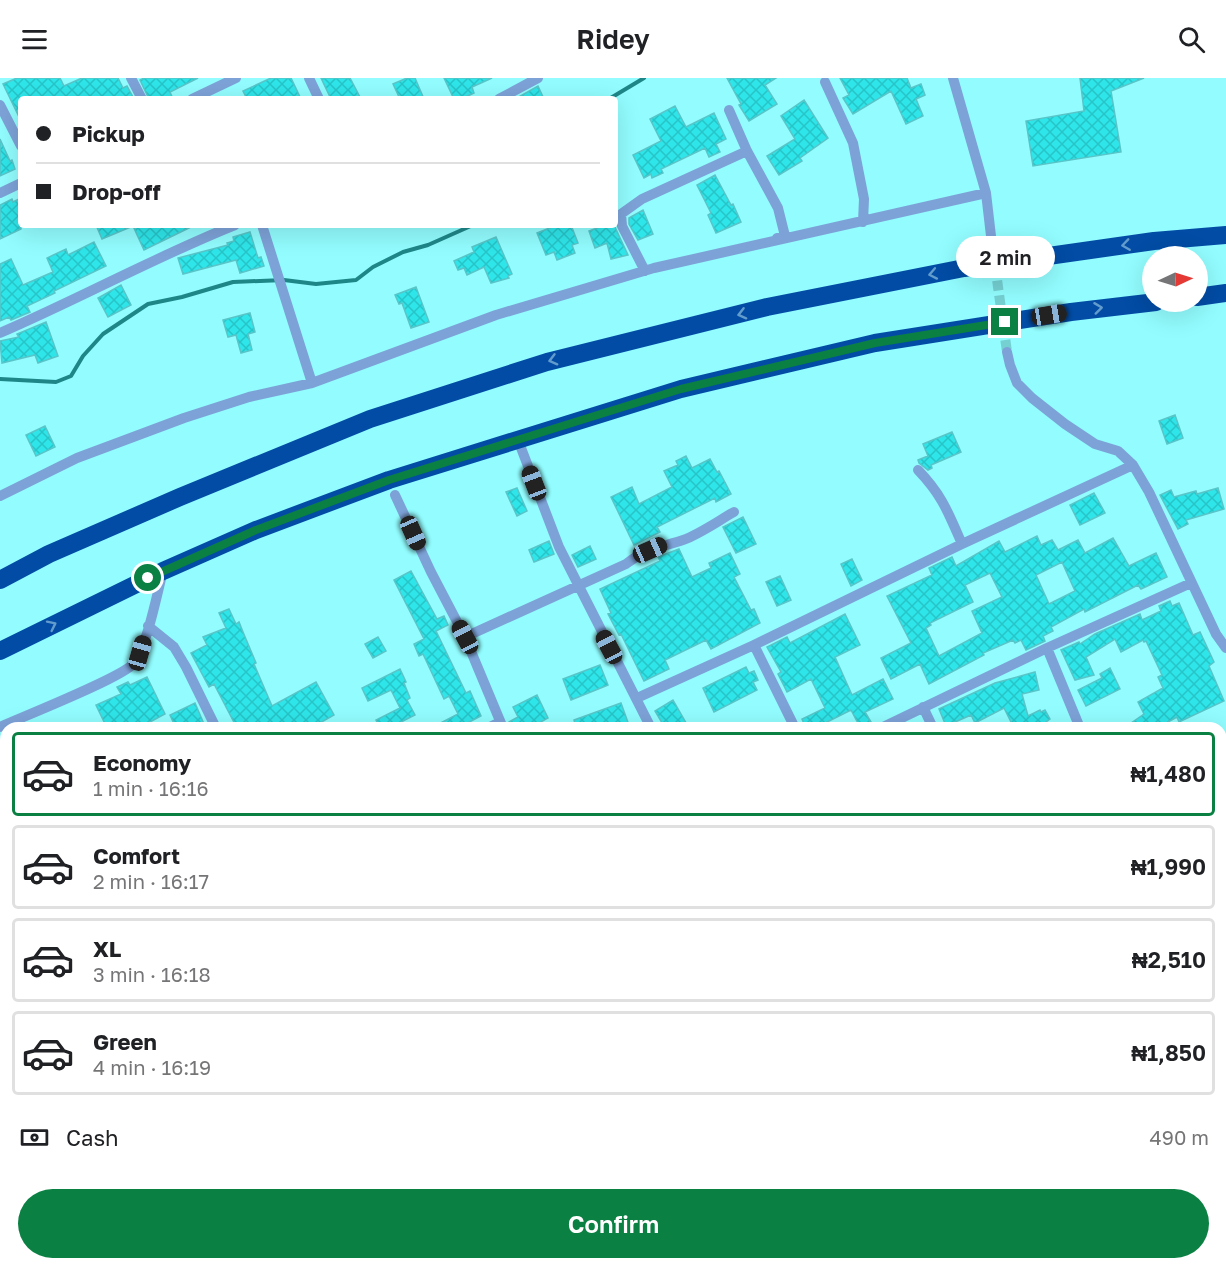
<!DOCTYPE html>
<meta charset="utf-8">
<style>
body{margin:0;font-family:"Golos Text",sans-serif;background:#f6f6f6;color:#202124;height:100vh;display:flex;flex-direction:column;font-size:22px;white-space:nowrap}
*{box-sizing:border-box;margin:0}
p{font-size:20px;color:#757577}
.icon{flex:none;width:33px;height:33px;fill:none;stroke:currentColor;stroke-width:2;stroke-linecap:round;stroke-linejoin:round}
.map{position:relative;flex:1;overflow:hidden}
.panel{position:absolute;left:0px;top:644px;width:1227px;height:548px;display:flex;flex-direction:column;background:#fff;border-radius:18px 18px 0 0;box-shadow:0 6px 24px #0002}
.panel>*{flex:none}
.guide{position:absolute;left:18px;top:18px;width:600px;height:132px;border-radius:6px;box-shadow:0 6px 24px #0002;display:grid;align-content:center;height:132px;padding:0 18px;background:#fff}
.needle{width:39px;rotate:86deg}
.fabs{position:absolute;left:1142px;top:168px;display:grid;gap:12px}
.fabs a{display:grid;place-items:center;width:66px;height:66px;border-radius:50%;background:#fff;box-shadow:0 6px 24px #0002;font-size:30px}
.end{position:absolute;width:27px;height:27px;margin:-14px;border:8px solid #0b8043;background:#fff;box-shadow:0 0 0 3px #fff}
.from{border-radius:50%}
.bubble{position:absolute;height:42px;border-radius:21px;background:#fff;box-shadow:0 6px 24px #0002;font-size:20px;font-weight:600;line-height:42px;text-align:center}
.car{position:absolute;width:18px;height:36px;margin:-18px -9px;border-radius:8px;box-shadow:0 0 4px 2px #0007;background:linear-gradient(#222 24%,#8ab4d8 0 40%,#222 0 76%,#8ab4d8 0 86%,#222 0)}
.guide b{display:flex;align-items:center;gap:21px;height:57px;font-size:22px}
.guide b+b{border-top:2px solid #e0e0e0}
.guide i{width:15px;height:15px;background:#202124}
ul{padding:10px 0 0;list-style:none}
li{display:flex;align-items:center;gap:18px;height:84px;margin:0 12px 9px;padding:0 6px;border:3px solid #e0e0e0;border-radius:6px}
li div{flex:1}
li b{display:block;font-size:22px}
li em{font-style:normal;font-weight:600}
li.selected{border-color:#0b8043}
li>.icon{width:54px;height:54px;stroke-width:1.5}
.pay{display:flex;align-items:center;gap:15px;height:66px;padding:0 18px;font-size:22px}
.pay p{margin-inline-start:auto}
.button{display:flex;gap:12px;margin-top:auto;padding:12px 18px}
.button a{flex:1;height:69px;border-radius:36px;background:#0b8043;color:#fff;font-size:24px;font-weight:600;line-height:69px;text-align:center}
header{display:flex;justify-content:space-between;align-items:center;height:78px;padding:0 18px;background:#fff;font-size:27px;font-weight:600}
.map>svg:first-child{display:block}
</style>
<header><svg class="icon" aria-label="menu" viewBox="0 0 24 24"><path d="M4 6h16M4 12h16M4 18h16"/></svg>Ridey<svg class="icon" aria-label="search" viewBox="0 0 24 24"><circle cx="10" cy="10" r="6"/><path d="M15 15l6 6"/></svg></header>
<div class="map">
<svg width="1226" height="1190" viewBox="0 0 1226 1190">
<defs>
<pattern id="building-cross-hatch" width="8" height="8" patternUnits="userSpaceOnUse" patternTransform="scale(1.5)"><rect width="8" height="8" fill="#2ee5e9"/><path d="M0 0l8 8M0 8l8-8" fill="none" stroke="#27c4c8"/></pattern>
</defs>
<rect width="100%" height="100%" fill="#92fcfe"/>
<g fill="none" stroke-linecap="round" stroke-linejoin="round">
<path stroke="#1f8688" stroke-width="4" d="M609 21 644 0
M0 301 56 304 71 298 83 278 103 256 148 226 182 219 233 204 284 202 316 206 356 202 373 189 403 174 428 167 473 147"/>
</g>
<path fill="url(#building-cross-hatch)" stroke="#59c5c8" stroke-width="1.5" fill-rule="evenodd" d="M17 0H60L64 8 82 0H118L123 10 127 8 134 21H21V43L3 6Z
M144 0H198L170 14 173 21H149L140 2Z
M271 0H291L301 21H247L243 13Z
M321 0H350L361 21H331Z
M407 0H415L424 21H400L393 6Z
M444 0H492L472 9 474 15 461 21H454Z
M727 0H776L765 7 777 26 749 43 739 27 741 26Z
M840 0H907L911 10 921 6 925 17 916 21 923 38 906 46 891 13 853 36 843 20 849 17Z
M1080 0H1144L1111 13 1121 74 1033 88 1026 43 1084 33Z
M538 8 544 21H515Z
M804 22 828 60 800 80 802 83 779 97 767 78 795 61 781 38Z
M675 28 686 49 714 35 726 61 716 66 720 74 709 79 705 70 661 91 663 95 652 100 651 96 644 100 633 77 661 63 650 41Z
M0 61 10 83 12 82 15 91 0 98Z
M715 97 731 127 733 126 741 144 716 155 708 137 711 135 697 107Z
M21 120V151L0 161V127L12 121 13 124Z
M643 132 653 156 638 162 629 146V140Z
M96 147H195L144 172 133 148 102 161Z
M557 147H571L578 165 572 167 575 175 557 182 554 174 546 177 537 155Z
M605 147H614L628 177 611 181 607 165 595 170 589 153Z
M250 154 258 180 261 179 264 188 240 195 236 182 183 196 178 180 228 167 227 165 234 163 233 159Z
M496 159 512 196 508 198 509 200 491 205 484 189 467 197 464 190 458 192 454 183 474 174 472 169Z
M94 164 106 188 54 213 55 215 27 228 30 234 11 242 9 239 0 243V186L11 181 23 207 53 194 47 180 66 171 68 177Z
M121 207 131 227 108 239 98 220Z
M416 209 429 244 411 250 402 225 399 226 395 217Z
M250 235 255 254 248 256 252 272 241 275 236 257 228 259 223 242Z
M46 244 58 278 38 285 35 277 2 285 0 263 19 259 17 256Z
M1175 337 1183 360 1167 366 1159 343Z
M45 348 55 369 36 378 26 357Z
M952 354 961 374 931 387 932 390 928 392 919 385 918 382 928 378 923 366Z
M686 378 692 390 710 381 717 394 719 393 731 416 716 424 715 420 657 449 660 454 634 467 611 419 632 409 639 426 672 409 664 393 678 387 676 383Z
M517 410 527 433 517 438 506 414Z
M1218 410 1224 431 1186 442 1188 446 1178 451 1160 417 1171 412 1174 419 1196 413 1197 416Z
M1094 415 1105 435 1080 447 1070 427Z
M743 439 756 466 736 475 723 449Z
M1037 458 1041 467 1052 462 1058 472 1078 462 1085 475 1113 460 1129 488 1156 475 1167 499 1141 511 1138 507 1085 534 1084 531 1051 549 1053 553 1043 558 1045 563 1026 572 1021 562 1015 565 1013 562 983 575 984 577 929 606 920 586 891 601 881 580 911 565 887 518 932 497 929 490 952 479 956 488 999 463 1005 474ZM1062 484 1075 513 1049 526 1036 497ZM990 495 1002 519 972 533 982 555 939 578 926 550 931 547 930 545 973 524 965 507Z
M549 463 554 476 534 484 529 472Z
M590 468 596 481 578 489 572 477Z
M679 471 692 499 711 490 709 485 730 475 740 496 734 499 751 532 754 531 760 545 711 571 706 562 665 582 669 591 644 603 621 556 619 557 608 536 611 535 600 511 660 483 658 479Z
M852 481 862 502 851 508 841 486Z
M411 493 437 541 444 538 448 547 436 553 466 615 470 613 481 638 458 650H431L458 636 449 618 444 621 423 576 419 578 414 566 424 561 394 502Z
M780 498 791 522 777 528 766 504Z
M1170 523 1172 528 1179 525 1193 557 1200 554 1214 584 1209 588 1224 623 1179 644 1177 639 1157 650H1124L1144 636 1138 624 1163 610 1158 599 1162 597 1146 563 1144 564 1143 562 1121 574 1115 561 1086 579 1094 597 1075 602 1061 572 1079 564 1080 566 1095 556 1140 536 1142 542 1161 533 1159 528Z
M229 531 236 546 239 544 243 554 256 585 254 586 272 628 316 604 334 637 311 650H237L214 606 209 609 191 575 207 567 203 559 226 550 219 535Z
M845 536 860 567 835 579 852 617 883 601 893 621 865 634 871 644 860 649 851 632 827 644 830 650H806L802 641 825 630 811 601 787 614 778 596 781 594 767 569 787 559 790 565Z
M378 559 386 573 373 580 365 566Z
M600 587 608 607 571 622 563 601Z
M746 589 749 595 754 593 758 602 753 604 757 612 714 634 703 610Z
M1110 590 1120 611 1086 628 1078 612 1102 600 1100 596Z
M400 591 406 604 404 605 410 620 407 622 415 637 397 646 399 650H380L376 642 400 630 391 612 368 623 362 610Z
M1035 594 1039 612 1022 616 1028 638 1040 632 1041 634 1045 632 1050 641 1046 644 1049 650H1014L1004 630 975 645 971 637 946 648 939 631 995 605Z
M147 599 165 636 139 650H107L96 627 121 616 117 609 128 604 130 607Z
M537 617 548 640 530 650H510L509 644 518 639 513 629Z
M673 622 689 650H665L655 633Z
M195 625 204 646 198 650H176L170 637Z
M621 625 630 650H576L574 642Z"/>
<g fill="none" stroke-linecap="round" stroke-linejoin="round">
<path stroke="#75d0d2" stroke-width="10" stroke-dasharray="10 5" stroke-linecap="butt" d="M991 158 1007 274"/>
<path stroke="#7da2d7" stroke-width="10" d="M131 0 142 21
M309 0 319 21
M953 0 986 115 991 158
M825 4 853 65 864 121 863 144
M192 21 236 0
M499 21 538 0
M0 27 21 68
M729 32 747 73 778 130 785 158 777 160
M0 115 21 105
M262 147 312 305
M645 193 622 148 621 136 642 121 747 73
M0 255C79 221 155 179 235 147
M1007 274 1010 287 1017 305 1032 320 1065 346 1095 366 1118 373 1133 387 1149 414 1216 556 1226 570
M518 362 559 469 651 650
M918 392C942 417 948 434 962 466
M395 417 431 494 465 559 503 650
M0 418 77 380 184 340 249 319 312 305 496 237 654 190 986 115
M148 548 174 569 186 589 216 650
M465 559 626 486C644 471 662 469 683 462 700 456 718 443 734 434
M754 567 795 650
M1047 570 1080 650
M637 620 754 567 962 466 1133 387
M923 629 933 650
M0 649C22 639 124 599 134 585 147 568 157 516 163 493
M488 650 500 644
M881 650 1047 570 1191 505
M0 795 6 797
M0 866 6 868
M0 971 3 901 6 881
M1221 975 1226 974
M0 1002 6 1005
M0 1137 6 1139
M126 1185 140 1190
M253 1185 255 1190
M385 1185 388 1190
M515 1185 517 1190
M681 1185 684 1190
M1052 1185 1053 1190
M159 1190 160 1185
M811 1190 820 1185"/>
<path stroke="#024ca5" stroke-width="18" d="M1197 219 1226 215
M0 502 49 476 180 419 370 341 547 284 767 229 964 190 1154 163 1226 157
M0 573 163 493 256 452 389 402 681 311 875 265 1071 234 1156 224"/>
</g>
<defs><path id="oneway-chevron" d="M-2-3.5L2.5 0L-2 3.5" fill="none" stroke-width="1.6" stroke-linecap="round" stroke-linejoin="round" transform="scale(1.5)"/></defs>
<g stroke="#629ccd">
<use href="#oneway-chevron" transform="translate(1126 167) rotate(172)"/>
<use href="#oneway-chevron" transform="translate(933 196) rotate(169)"/>
<use href="#oneway-chevron" transform="translate(1098 230) rotate(-7)"/>
<use href="#oneway-chevron" transform="translate(742 236) rotate(166)"/>
<use href="#oneway-chevron" transform="translate(553 282) rotate(165)"/>
<use href="#oneway-chevron" transform="translate(52 547) rotate(-26)"/>
</g>
<g fill="none" stroke-linecap="round" stroke-linejoin="round">
<path stroke="#0b8043" stroke-width="8" d="M148 500 256 452 389 402 681 311 875 265 1005 244"/>
</g>
</svg>
<div class="fabs">
<a><svg class="needle" viewBox="-14 -14 28 28"><path d="M0-13l5 13h-10z" fill="#e53935"/><path d="M0 13l5-13h-10z" fill="#757577"/></svg></a>
</div>
<i class="end from" style="left:148px;top:500px"></i>
<i class="end" style="left:1005px;top:244px"></i>
<div class="bubble" style="left:956px;top:158px;width:99px">2 min</div>
<i class="car" style="left:1049px;top:237px;rotate:81deg"></i>
<i class="car" style="left:534px;top:405px;rotate:339deg"></i>
<i class="car" style="left:413px;top:455px;rotate:156deg"></i>
<i class="car" style="left:650px;top:472px;rotate:66deg"></i>
<i class="car" style="left:465px;top:559px;rotate:332deg"></i>
<i class="car" style="left:609px;top:569px;rotate:332deg"></i>
<i class="car" style="left:140px;top:575px;rotate:16deg"></i>
<div class="guide">
<b><i class="from"></i>Pickup</b>
<b><i></i>Drop-off</b>
</div>
<section class="panel">
<ul>
<li class="selected"><svg class="icon" aria-label="car" viewBox="0 0 24 24"><path d="M5 17H2v-5l4-1 3-4h7l3 4 3 1v5h-3M9 17h6M6 11h13"/><circle cx="7" cy="17" r="2"/><circle cx="17" cy="17" r="2"/></svg><div><b>Economy</b><p>1 min · 16:16</p></div><em>₦1,480</em></li>
<li><svg class="icon" aria-label="car" viewBox="0 0 24 24"><path d="M5 17H2v-5l4-1 3-4h7l3 4 3 1v5h-3M9 17h6M6 11h13"/><circle cx="7" cy="17" r="2"/><circle cx="17" cy="17" r="2"/></svg><div><b>Comfort</b><p>2 min · 16:17</p></div><em>₦1,990</em></li>
<li><svg class="icon" aria-label="car" viewBox="0 0 24 24"><path d="M5 17H2v-5l4-1 3-4h7l3 4 3 1v5h-3M9 17h6M6 11h13"/><circle cx="7" cy="17" r="2"/><circle cx="17" cy="17" r="2"/></svg><div><b>XL</b><p>3 min · 16:18</p></div><em>₦2,510</em></li>
<li><svg class="icon" aria-label="car" viewBox="0 0 24 24"><path d="M5 17H2v-5l4-1 3-4h7l3 4 3 1v5h-3M9 17h6M6 11h13"/><circle cx="7" cy="17" r="2"/><circle cx="17" cy="17" r="2"/></svg><div><b>Green</b><p>4 min · 16:19</p></div><em>₦1,850</em></li>
</ul>
<div class="pay"><svg class="icon" aria-label="cash" viewBox="0 0 24 24"><path d="M3 7h18v10H3z"/><circle cx="12" cy="12" r="2"/></svg>Cash<p>490 m</p></div>
<div class="button"><a>Confirm</a></div>
</section>
</div>
